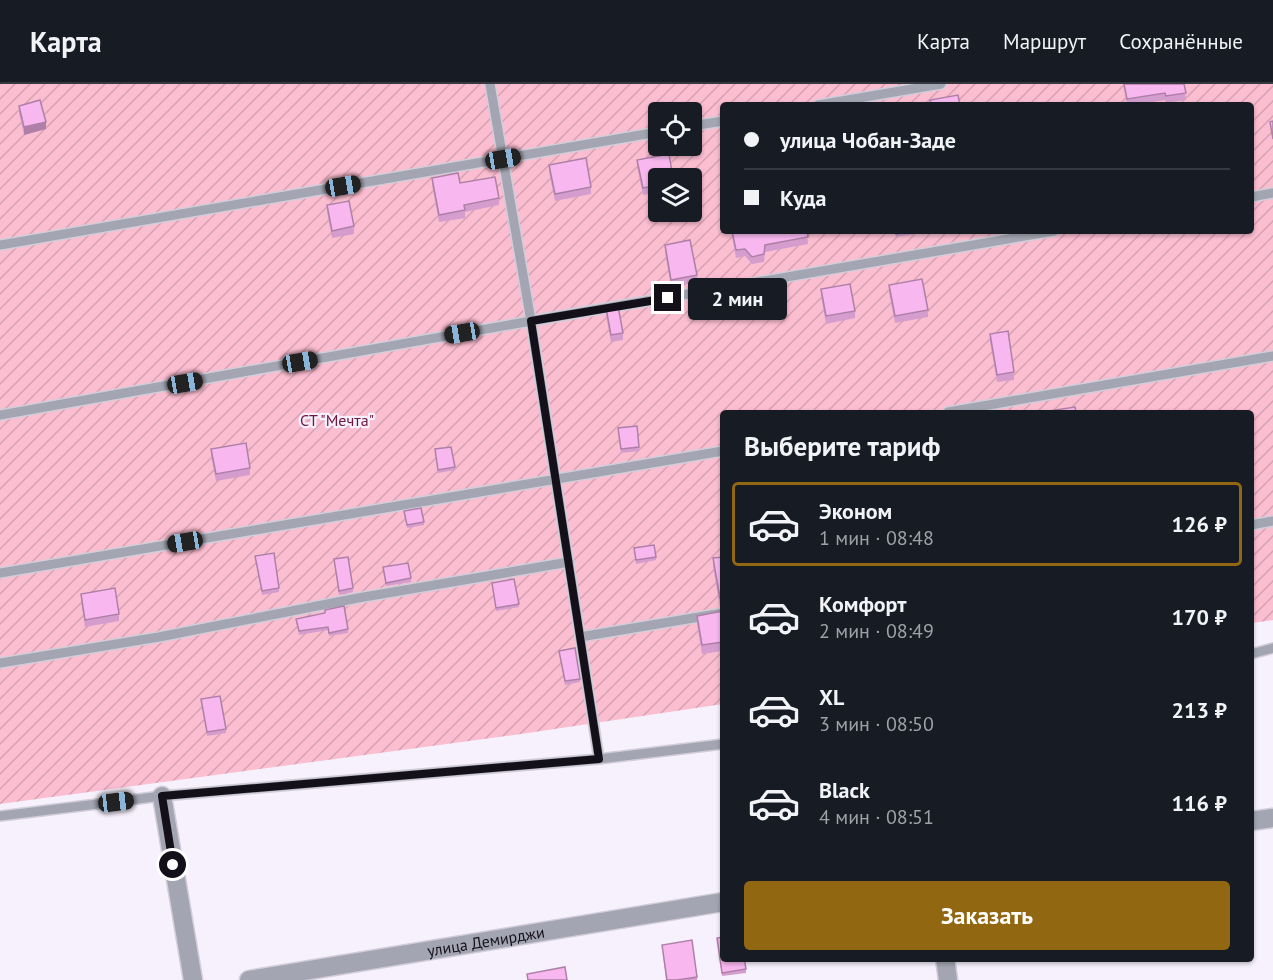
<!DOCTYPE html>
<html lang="ru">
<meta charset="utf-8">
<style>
body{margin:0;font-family:"PT Sans",sans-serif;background:#242831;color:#f1f3f6;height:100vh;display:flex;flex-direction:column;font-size:22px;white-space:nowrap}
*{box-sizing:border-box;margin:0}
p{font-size:20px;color:#9ea1a6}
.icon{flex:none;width:33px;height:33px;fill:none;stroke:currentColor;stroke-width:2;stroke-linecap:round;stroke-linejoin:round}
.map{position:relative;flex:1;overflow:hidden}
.sheet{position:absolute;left:720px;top:326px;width:534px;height:552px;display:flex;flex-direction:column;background:#171b24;border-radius:6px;box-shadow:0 2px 4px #0004}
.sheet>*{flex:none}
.banner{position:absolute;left:720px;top:18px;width:534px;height:132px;border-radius:6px;box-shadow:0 2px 4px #0004;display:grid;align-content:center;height:132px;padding:0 24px;background:#171b24}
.fabs{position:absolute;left:648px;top:18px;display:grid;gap:12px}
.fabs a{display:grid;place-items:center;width:54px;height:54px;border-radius:6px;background:#171b24;box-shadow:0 2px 4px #0004;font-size:30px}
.end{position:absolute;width:27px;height:27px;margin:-14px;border:8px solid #14101a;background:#fff;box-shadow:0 0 0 3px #fff}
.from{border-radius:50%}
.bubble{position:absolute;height:42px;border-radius:6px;background:#171b24;box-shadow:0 2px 4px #0004;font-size:20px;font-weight:700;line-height:42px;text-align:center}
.car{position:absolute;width:18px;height:36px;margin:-18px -9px;border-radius:8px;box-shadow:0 0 4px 2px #0007;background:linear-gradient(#222 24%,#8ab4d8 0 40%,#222 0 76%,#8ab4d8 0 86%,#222 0)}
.banner b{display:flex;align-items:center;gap:21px;height:57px;font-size:22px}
.banner b+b{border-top:2px solid #363941}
.banner i{width:15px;height:15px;background:#f1f3f6}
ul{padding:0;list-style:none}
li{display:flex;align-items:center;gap:18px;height:84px;margin:0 12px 9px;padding:0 12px;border:3px solid transparent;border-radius:6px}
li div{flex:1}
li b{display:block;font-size:22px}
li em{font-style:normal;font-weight:700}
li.active{border-color:#926711}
li>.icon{width:54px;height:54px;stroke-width:1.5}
h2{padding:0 24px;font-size:27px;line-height:72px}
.button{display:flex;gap:12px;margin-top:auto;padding:12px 24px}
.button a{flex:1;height:69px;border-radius:6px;background:#926711;color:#fff;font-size:24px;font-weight:700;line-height:69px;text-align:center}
header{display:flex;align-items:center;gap:36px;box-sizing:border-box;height:84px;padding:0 30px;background:#171b24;border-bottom:2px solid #363941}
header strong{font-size:28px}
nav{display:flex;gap:33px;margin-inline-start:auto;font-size:21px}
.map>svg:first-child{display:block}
</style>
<header>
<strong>Карта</strong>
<nav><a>Карта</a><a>Маршрут</a><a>Сохранённые</a></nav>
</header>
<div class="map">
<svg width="1273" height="896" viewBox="0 0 1273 896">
<defs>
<pattern id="garden-furrows" width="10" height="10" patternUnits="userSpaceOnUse" patternTransform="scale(1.5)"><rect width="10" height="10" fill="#fbbdd0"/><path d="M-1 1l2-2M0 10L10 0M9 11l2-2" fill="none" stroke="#d6a1b2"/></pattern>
</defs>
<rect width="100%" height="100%" fill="#f6f1fd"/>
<path fill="url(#garden-furrows)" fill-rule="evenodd" d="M0 0H1273V536L1251 539V328H723V620L521 650 0 720ZM723 21H1251V147H723ZM658 28H692V62H658ZM658 94H692V128H658Z"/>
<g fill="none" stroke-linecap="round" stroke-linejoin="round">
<defs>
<path id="service" d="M490 0 531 237 599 675
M818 21 941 0
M692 42 723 37
M1251 113 1273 109
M0 161 658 48
M948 328 1273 272
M0 331 531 237 1054 147
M1251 441 1273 437
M0 489 723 367
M580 553 723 529
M1251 570 1273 564
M0 579 159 553 358 514 569 478
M0 732 162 712 599 675 723 660"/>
<g id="minor">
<path d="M162 712 193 896"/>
<path d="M1251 737 1273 734"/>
<path d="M945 874 948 896"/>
<path id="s1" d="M249 896 723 818"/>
</g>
</defs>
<use href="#service" stroke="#d2cdd9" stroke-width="12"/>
<use href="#minor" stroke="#d2cdd9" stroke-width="21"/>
<use href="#service" stroke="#a3a5b2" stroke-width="9"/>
<use href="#minor" stroke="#a3a5b2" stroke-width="18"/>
</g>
<path fill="#d59dce" d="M1123 0H1184L1186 16 1166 19 1165 16 1134 21H1127Z
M19 22 46 45 24 51 19 29Z
M637 76 658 94V108L643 111 637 83Z
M549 81 591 103V110L555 117 549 88Z
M432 94 460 99 499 114V121L465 128V134L439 138 432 101Z
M327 121 354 142V150L332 154 327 128Z
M731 147H807L808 160 765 168 764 178 752 180 745 172 736 174Z
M895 147H916V150L896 153Z
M665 161 697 191V198L671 203 665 168Z
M889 201 928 226V233L895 239 889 209Z
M821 205 855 227V234L826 240 821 212Z
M606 224 623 249V256L611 258 606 231Z
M990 250 1014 288V296L997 298 990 257Z
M618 348 639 363V367L621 369Z
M211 365 250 384V391L216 397 211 372Z
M435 365 455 383V386L438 389Z
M404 427 424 438V441L407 444Z
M634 464 656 473V476L636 480Z
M255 472 279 504V508L262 511Z
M723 473V523H720L713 483V474Z
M334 475 353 504V508L339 511Z
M383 483 411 494V498L386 502Z
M492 499 519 520V523L496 527Z
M81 510 119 530V537L85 543 81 517Z
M325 526 348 545V549L329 552 328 546 299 551 296 535 325 530Z
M723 527V567L702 570 697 540V532Z
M559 567 580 595V598L565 601Z
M201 615 226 645V649L207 652Z
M717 854 746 885V889L722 892Z
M662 861 697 893V896H666Z"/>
<path fill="#ae80a7" d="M46 38V45L24 51V43Z"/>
<path fill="#f8b7ef" stroke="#ae80a7" stroke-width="1.5" d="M1124 0H1184L1186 9 1166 12 1165 9 1127 15Z
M958 11 960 21H931L930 16Z
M40 16 46 38 24 43 19 22Z
M1273 37V55L1270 38Z
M669 70 673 94H658V101L643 104 637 76Z
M586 74 591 103 555 110 549 81Z
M458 89 460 99 495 93 499 114 464 121 465 126 439 131 432 94Z
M349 117 354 142 332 147 327 121Z
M732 147H807L808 153 765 161 764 170 752 173 745 165 736 166Z
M896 147H913L896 150Z
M690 156 697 191 671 196 665 161Z
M922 195 928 226 895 232 889 201Z
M850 200 855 227 826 232 821 205Z
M618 222 623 249 611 251 606 224Z
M1008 247 1014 288 997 291 990 250Z
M1075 323 1076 328H1042Z
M637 342 639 363 621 365 618 344Z
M246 359 250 384 216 390 211 365Z
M451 363 455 383 438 386 435 365Z
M421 424 424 438 407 441 404 427Z
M654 461 656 473 636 476 634 464Z
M274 469 279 504 262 507 255 472Z
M348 473 353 504 339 507 334 475Z
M723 473V514H720L713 474Z
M408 479 411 494 386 499 383 483Z
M514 495 519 520 496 524 492 499Z
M115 504 119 530 85 536 81 510Z
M344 522 348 545 329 549 328 543 299 547 296 535 325 529V526Z
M723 527V558L702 561 697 532Z
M575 564 580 595 565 597 559 567Z
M220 612 226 645 207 648 201 615Z
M723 853V874H744L746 885 722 889 717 854Z
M692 856 697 893 677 896H667L662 861Z
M565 883 567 896H528L527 890Z"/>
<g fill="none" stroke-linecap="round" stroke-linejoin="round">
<path stroke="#14101a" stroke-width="8" d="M173 781 162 712 599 675 531 237 668 214"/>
</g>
<g text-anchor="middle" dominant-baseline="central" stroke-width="4.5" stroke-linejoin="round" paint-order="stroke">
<g font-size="16" fill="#6f163f" stroke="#f6f1fd">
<text x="337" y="336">СТ "Мечта"</text>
</g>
<g font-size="16" fill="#14101a" stroke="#f6f1fd">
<text stroke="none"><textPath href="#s1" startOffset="240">улица Демирджи</textPath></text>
</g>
</g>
</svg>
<div class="fabs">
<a><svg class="icon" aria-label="locate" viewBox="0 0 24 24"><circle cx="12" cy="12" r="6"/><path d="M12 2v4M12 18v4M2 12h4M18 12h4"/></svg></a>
<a><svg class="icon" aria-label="layers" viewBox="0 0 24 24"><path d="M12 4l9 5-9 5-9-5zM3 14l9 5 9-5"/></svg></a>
</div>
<i class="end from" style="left:173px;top:781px"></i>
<i class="end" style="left:668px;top:214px"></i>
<div class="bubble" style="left:688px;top:194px;width:99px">2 мин</div>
<i class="car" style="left:503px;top:75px;rotate:80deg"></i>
<i class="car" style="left:343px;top:102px;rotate:80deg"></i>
<i class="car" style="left:462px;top:249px;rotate:260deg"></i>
<i class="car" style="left:300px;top:278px;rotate:80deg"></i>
<i class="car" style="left:185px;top:299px;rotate:80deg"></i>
<i class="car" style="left:185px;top:458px;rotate:260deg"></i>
<i class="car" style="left:116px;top:718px;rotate:83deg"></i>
<div class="banner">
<b><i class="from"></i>улица Чобан-Заде</b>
<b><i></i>Куда</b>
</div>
<section class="sheet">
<h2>Выберите тариф</h2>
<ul>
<li class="active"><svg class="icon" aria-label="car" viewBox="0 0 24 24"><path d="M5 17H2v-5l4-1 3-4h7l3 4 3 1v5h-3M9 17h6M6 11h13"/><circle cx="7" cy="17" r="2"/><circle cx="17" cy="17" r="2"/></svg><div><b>Эконом</b><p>1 мин · 08:48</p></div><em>126 ₽</em></li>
<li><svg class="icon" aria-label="car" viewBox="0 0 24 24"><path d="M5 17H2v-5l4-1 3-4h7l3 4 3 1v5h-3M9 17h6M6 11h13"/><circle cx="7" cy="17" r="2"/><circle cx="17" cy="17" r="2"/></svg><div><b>Комфорт</b><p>2 мин · 08:49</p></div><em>170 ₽</em></li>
<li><svg class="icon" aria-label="car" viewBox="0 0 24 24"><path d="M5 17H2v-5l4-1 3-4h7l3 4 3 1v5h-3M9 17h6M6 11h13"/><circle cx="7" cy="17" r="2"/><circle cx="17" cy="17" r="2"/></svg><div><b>XL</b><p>3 мин · 08:50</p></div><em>213 ₽</em></li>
<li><svg class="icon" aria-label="car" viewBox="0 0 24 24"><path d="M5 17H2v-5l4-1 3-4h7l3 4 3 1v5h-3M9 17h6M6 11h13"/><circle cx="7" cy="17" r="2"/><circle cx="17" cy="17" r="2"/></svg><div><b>Black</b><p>4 мин · 08:51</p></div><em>116 ₽</em></li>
</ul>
<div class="button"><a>Заказать</a></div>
</section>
</div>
